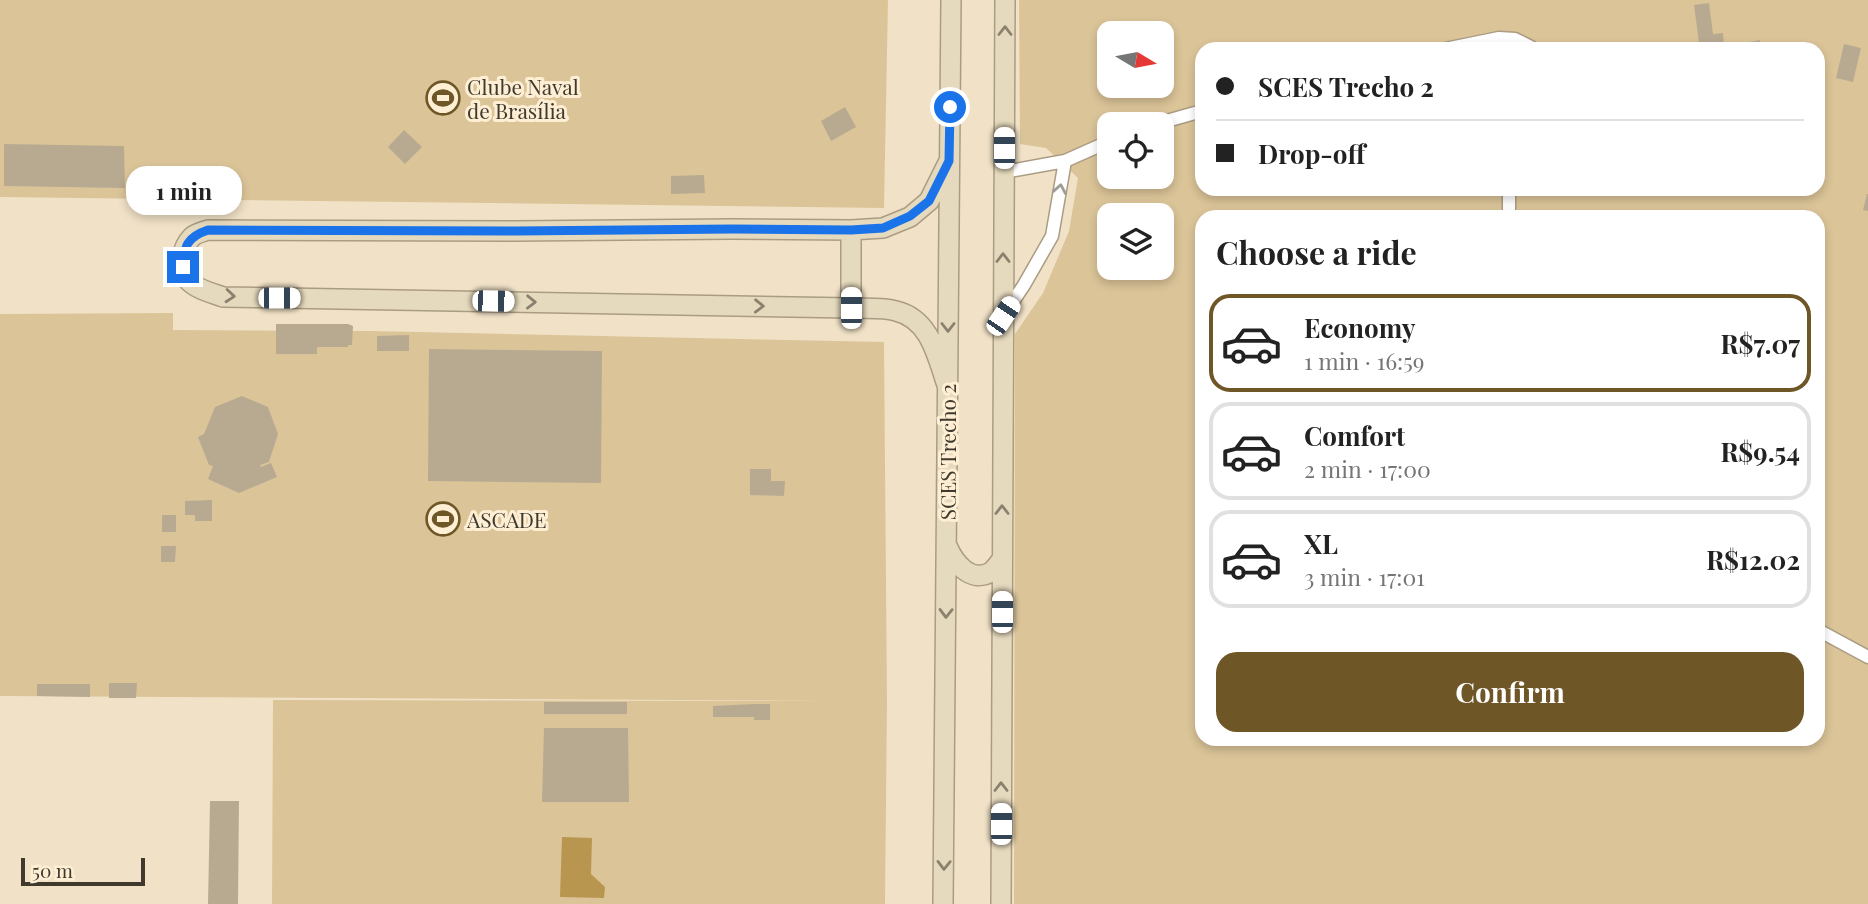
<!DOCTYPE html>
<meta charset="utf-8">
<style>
body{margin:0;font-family:"Playfair Display",serif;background:#f6f6f6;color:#222;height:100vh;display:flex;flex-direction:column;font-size:26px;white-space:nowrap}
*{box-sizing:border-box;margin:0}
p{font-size:23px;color:#767676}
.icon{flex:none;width:38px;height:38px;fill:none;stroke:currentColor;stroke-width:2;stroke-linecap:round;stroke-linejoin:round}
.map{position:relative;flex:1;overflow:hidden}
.side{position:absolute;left:1195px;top:210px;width:630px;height:536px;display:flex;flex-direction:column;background:#fff;border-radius:21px;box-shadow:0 4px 10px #0003}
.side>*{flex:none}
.banner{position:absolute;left:1195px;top:42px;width:630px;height:154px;border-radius:21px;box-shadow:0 4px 10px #0003;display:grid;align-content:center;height:154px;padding:0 21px;background:#fff}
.needle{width:46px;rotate:100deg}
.fabs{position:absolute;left:1097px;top:21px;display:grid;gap:14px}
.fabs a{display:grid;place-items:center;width:77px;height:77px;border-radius:14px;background:#fff;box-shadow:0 4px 10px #0003;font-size:35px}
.scale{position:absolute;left:21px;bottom:18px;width:124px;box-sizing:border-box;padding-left:7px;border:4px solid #3f392e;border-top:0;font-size:19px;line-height:24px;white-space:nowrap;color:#3f392e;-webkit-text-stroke:5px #feefd4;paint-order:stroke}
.end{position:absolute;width:32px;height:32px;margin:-16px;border:9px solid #1a73e8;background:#fff;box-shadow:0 0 0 4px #fff}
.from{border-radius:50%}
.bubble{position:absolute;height:49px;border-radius:21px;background:#fff;box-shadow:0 4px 10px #0003;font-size:23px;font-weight:700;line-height:49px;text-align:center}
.car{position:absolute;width:21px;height:42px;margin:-21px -10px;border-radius:9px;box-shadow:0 0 5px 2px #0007;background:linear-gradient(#fff 24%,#345 0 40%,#fff 0 76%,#345 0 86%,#fff 0)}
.banner b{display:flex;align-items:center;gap:24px;height:66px;font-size:26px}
.banner b+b{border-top:2px solid #e0e0e0}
.banner i{width:18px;height:18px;background:#222}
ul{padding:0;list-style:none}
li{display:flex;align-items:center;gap:21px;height:98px;margin:0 14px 10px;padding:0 7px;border:4px solid #e0e0e0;border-radius:21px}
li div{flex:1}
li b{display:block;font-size:26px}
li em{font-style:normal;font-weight:700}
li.selected{border-color:#6e5627}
li>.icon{width:63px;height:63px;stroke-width:1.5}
h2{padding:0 21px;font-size:32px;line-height:84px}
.action{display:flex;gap:14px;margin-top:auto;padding:14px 21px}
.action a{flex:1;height:80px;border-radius:21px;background:#6e5627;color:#fff;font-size:28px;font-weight:700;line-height:80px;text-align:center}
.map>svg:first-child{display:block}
</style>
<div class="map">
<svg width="1868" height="904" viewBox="0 0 1868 904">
<rect width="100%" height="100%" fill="#f1e2c7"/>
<path fill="#dbc498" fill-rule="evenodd" d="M0 0H888L884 208 0 197Z
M1019 0H1868V904H1014L1015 334 1043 293 1069 231 1078 178 1046 148 1020 144ZM1110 33H1162V86H1110ZM1202 49H1818V189H1202ZM1110 124H1162V177H1110ZM1110 215H1162V268H1110ZM1202 217H1818V738H1202Z
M173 313V330L371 331 884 342 887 701 885 904H272L273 700 830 701 0 696V314Z"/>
<path fill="#b99650" d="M562 837 592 838 591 874 605 887 604 898 560 897Z"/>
<path fill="#b8aa91" d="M1709 3 1713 34 1723 33 1724 49H1696L1695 43H1699L1694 5Z
M1760 40 1762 49H1745L1744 43Z
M1844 44 1861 48 1853 82 1836 78Z
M845 107 856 127 831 141 821 121Z
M404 130 422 147 405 164 388 147Z
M4 144 124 146 125 188 4 186Z
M704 175 705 193 671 194V176Z
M1867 194H1868V211L1863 210Z
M276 324H348L353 326 352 345H348V347H317V354H276Z
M409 335V351H377V336Z
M429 349 602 351 601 483 428 481Z
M242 396 268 407 278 434 269 462 260 465 261 467 271 463 277 477 239 493 208 479 213 466 209 465 198 437 204 434 215 407Z
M750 469H771V481H785L784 496 750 495Z
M212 500V521H195V515H185V501Z
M162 515H176V532H162Z
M161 546H176L175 562H161Z
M109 683H137L136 698H109Z
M37 684H90V697L37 696Z
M544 702H627V714H544Z
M754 704H770V720H754V717H713V706Z
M544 728H628L629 802H542Z
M210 801H239L238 904H208Z"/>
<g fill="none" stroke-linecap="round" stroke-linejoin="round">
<defs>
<path id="street" d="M1445 49 1499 38 1515 39 1531 47V49
M1156 124 1202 111
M1004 172 1065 161 1110 141
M1509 189V217
M1004 315 1024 285 1052 236 1065 161
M1818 630 1868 657"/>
<path id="secondary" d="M851 308V230
M947 385C937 356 930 319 896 311 883 307 865 309 851 308L223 297C212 293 195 289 187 279 178 267 182 247 192 237 196 233 203 232 208 230L516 231 733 229 851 230 883 228 910 217 929 201 949 161
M947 546C954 562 970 584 991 572 995 569 999 563 1002 559
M943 904 951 0
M1001 904 1005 0"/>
</defs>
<use href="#street" stroke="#aa9c83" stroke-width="15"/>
<use href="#secondary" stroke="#aa9c83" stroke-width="22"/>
<use href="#street" stroke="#fff" stroke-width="12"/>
<use href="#secondary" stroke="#e6dabe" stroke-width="19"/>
</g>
<defs><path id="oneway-chevron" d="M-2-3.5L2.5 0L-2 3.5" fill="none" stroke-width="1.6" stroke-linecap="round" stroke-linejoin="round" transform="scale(1.75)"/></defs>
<g stroke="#8a816f">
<use href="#oneway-chevron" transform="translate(1005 31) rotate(-90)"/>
<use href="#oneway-chevron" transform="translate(1003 258) rotate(-90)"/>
<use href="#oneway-chevron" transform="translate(230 296) rotate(5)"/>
<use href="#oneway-chevron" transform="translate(531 302) rotate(1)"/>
<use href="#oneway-chevron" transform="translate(759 306) rotate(1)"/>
<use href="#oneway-chevron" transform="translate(948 327) rotate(90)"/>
<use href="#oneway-chevron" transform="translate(1002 510) rotate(-90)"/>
<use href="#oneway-chevron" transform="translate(946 613) rotate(91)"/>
<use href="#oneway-chevron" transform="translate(1001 787) rotate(-90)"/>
<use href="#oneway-chevron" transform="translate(944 865) rotate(91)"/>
</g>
<use stroke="#9f9c96" href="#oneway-chevron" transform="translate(1060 189) rotate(-80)"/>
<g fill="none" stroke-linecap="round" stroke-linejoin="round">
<path stroke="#1a73e8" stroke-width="9" d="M183 267C184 246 187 237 208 230L516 231 733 229 851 230 883 228 910 216 929 201 949 161 950 107"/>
</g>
<defs>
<symbol id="stadium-ring" viewBox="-11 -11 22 22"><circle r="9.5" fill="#feefd4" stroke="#6e5627" stroke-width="1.5"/><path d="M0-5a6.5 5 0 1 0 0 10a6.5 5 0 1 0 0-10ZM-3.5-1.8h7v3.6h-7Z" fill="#6e5627"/></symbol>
</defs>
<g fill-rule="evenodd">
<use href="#stadium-ring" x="424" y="79" width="38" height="38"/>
<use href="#stadium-ring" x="424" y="500" width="38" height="38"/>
</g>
<g text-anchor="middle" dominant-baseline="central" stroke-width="6" stroke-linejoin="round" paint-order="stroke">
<g font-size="21" fill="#3f392e" stroke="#feefd4" text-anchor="start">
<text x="467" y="86">Clube Naval<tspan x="467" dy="24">de Brasília</tspan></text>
<text x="467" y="519">ASCADE</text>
</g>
<g font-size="21" fill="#3f392e" stroke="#feefd4">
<text transform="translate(947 452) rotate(-90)">SCES Trecho 2</text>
</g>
</g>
</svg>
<div class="fabs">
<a><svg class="needle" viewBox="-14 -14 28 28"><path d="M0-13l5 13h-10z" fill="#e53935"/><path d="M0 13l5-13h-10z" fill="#767676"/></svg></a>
<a><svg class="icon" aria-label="locate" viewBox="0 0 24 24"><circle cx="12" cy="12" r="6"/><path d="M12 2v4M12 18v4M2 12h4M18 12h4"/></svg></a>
<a><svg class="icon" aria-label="layers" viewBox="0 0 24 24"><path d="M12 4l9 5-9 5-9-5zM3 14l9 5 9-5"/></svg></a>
</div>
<div class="scale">50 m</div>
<i class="end from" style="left:950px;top:107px"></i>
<i class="end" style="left:183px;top:267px"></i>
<div class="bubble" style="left:126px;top:166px;width:116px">1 min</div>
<i class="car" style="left:1004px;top:148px;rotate:0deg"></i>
<i class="car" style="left:279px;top:298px;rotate:90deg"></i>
<i class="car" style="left:493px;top:301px;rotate:91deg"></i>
<i class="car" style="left:851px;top:308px;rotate:0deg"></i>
<i class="car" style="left:1003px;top:316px;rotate:34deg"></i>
<i class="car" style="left:1002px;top:612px;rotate:0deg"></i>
<i class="car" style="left:1001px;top:824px;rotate:0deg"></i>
<div class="banner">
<b><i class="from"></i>SCES Trecho 2</b>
<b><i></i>Drop-off</b>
</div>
<section class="side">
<h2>Choose a ride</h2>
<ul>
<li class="selected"><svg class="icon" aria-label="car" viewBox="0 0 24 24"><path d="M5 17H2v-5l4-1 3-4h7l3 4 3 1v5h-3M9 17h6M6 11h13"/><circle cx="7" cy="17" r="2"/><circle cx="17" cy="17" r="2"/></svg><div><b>Economy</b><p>1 min · 16:59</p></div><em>R$7.07</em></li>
<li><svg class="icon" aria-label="car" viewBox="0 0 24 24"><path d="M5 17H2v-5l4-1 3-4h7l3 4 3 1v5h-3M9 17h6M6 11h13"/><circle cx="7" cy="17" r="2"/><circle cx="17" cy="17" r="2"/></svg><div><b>Comfort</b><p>2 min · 17:00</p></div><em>R$9.54</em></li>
<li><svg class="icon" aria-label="car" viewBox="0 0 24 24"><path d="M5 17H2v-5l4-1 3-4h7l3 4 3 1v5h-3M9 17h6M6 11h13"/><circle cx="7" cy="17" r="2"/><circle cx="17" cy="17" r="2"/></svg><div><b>XL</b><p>3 min · 17:01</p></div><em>R$12.02</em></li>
</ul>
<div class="action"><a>Confirm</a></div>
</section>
</div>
